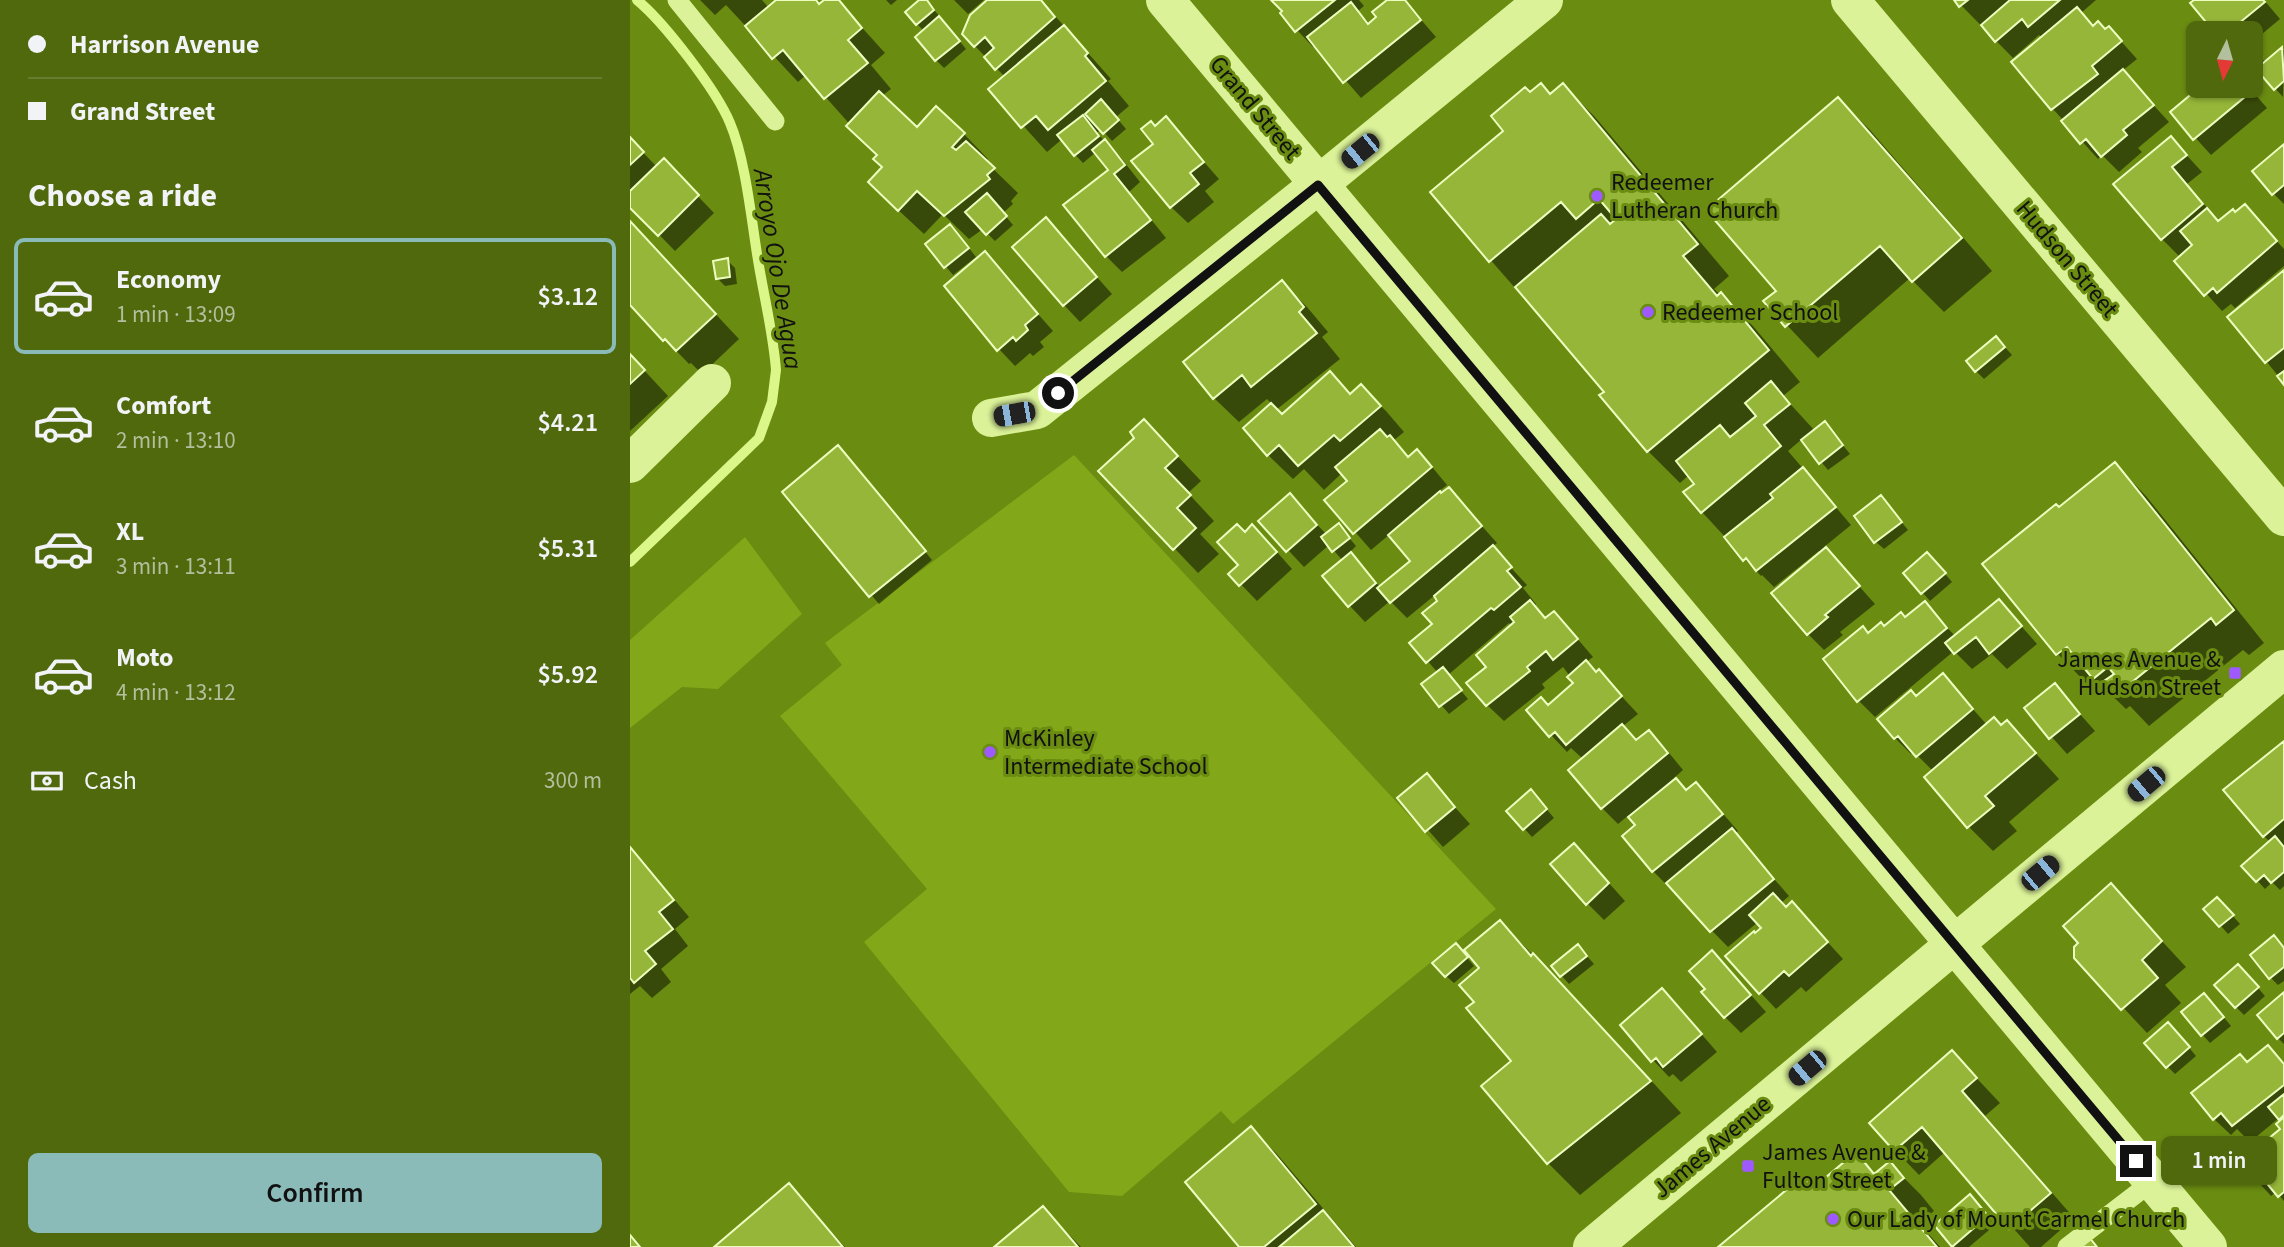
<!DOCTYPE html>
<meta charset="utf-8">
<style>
body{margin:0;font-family:"Source Sans 3",sans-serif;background:#5a711b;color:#f1f3f6;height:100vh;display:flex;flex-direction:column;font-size:26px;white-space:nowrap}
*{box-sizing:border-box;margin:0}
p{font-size:23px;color:#b4bf9d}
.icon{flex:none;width:38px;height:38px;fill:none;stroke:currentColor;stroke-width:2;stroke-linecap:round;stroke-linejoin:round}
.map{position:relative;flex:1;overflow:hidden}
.side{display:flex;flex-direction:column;background:#50690d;width:630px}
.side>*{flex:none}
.banner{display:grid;align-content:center;height:154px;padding:0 28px;background:#50690d}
.needle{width:46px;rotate:185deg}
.tools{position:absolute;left:1556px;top:21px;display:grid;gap:14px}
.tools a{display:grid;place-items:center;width:77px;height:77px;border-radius:10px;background:#50690d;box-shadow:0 2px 5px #0004;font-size:35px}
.end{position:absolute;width:32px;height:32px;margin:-16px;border:9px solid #111;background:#fff;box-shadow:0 0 0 4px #fff}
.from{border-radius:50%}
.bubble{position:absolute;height:49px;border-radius:10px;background:#50690d;box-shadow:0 2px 5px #0004;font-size:23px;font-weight:600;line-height:49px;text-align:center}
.car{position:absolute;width:21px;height:42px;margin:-21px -10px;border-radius:9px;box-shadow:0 0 5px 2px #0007;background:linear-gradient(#222 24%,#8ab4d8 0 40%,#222 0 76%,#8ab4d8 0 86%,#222 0)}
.banner b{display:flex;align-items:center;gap:24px;height:66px;font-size:26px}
.banner b+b{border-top:2px solid #677c2e}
.banner i{width:18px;height:18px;background:#f1f3f6}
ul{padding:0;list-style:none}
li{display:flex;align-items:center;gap:21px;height:116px;margin:0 14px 10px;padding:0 14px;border:4px solid transparent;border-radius:10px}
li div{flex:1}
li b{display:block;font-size:26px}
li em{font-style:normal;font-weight:600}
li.on{border-color:#8bbbb9}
li>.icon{width:63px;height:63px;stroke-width:1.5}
h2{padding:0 28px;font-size:32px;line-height:84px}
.pay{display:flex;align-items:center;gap:18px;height:77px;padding:0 28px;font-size:26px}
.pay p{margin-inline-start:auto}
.cta{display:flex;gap:14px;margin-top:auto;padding:14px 28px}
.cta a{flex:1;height:80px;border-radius:10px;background:#8bbbb9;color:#111;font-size:28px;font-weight:600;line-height:80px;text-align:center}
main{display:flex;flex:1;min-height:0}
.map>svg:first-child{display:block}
</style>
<main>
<section class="side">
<div class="banner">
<b><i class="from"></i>Harrison Avenue</b>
<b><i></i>Grand Street</b>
</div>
<h2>Choose a ride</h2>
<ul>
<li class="on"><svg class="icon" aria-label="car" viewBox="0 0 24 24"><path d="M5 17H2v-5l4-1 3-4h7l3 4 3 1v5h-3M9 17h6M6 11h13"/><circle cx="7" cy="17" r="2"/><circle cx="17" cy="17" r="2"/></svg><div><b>Economy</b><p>1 min · 13:09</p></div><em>$3.12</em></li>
<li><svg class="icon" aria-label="car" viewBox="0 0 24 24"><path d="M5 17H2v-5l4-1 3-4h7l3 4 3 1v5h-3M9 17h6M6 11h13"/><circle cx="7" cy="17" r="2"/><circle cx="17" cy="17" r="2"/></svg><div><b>Comfort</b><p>2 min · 13:10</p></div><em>$4.21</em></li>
<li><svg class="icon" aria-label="car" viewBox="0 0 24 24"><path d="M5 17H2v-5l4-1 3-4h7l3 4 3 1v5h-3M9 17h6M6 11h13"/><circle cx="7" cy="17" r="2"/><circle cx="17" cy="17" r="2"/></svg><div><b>XL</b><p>3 min · 13:11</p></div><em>$5.31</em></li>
<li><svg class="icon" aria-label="car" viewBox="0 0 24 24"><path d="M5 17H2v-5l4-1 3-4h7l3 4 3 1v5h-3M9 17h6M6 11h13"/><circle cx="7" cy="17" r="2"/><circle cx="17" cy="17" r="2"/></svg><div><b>Moto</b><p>4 min · 13:12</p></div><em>$5.92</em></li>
</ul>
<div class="pay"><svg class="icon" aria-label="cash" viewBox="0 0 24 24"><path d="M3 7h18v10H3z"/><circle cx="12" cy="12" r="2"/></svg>Cash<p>300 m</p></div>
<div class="cta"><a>Confirm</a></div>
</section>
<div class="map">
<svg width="1654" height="1247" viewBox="0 0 1654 1247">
<rect width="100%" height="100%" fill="#6a8c11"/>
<path fill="#82a718" d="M444 455 866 909 603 1124 591 1111 492 1196 439 1192 234 942 297 889 150 716 212 665 195 643Z
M115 537 172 614 88 689 52 687 0 728V640Z"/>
<path fill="#0007" d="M70 0H132L139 8 149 0H187L191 4 197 0H207L255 53 241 65 261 89 252 96 287 130 307 108 334 134 358 159 356 162 388 193 381 201 383 204 373 213 383 225 365 241 353 229 339 239 313 214 294 234 265 207 254 167 248 156 176 75 168 82 96 5 85 15Z
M256 0H267L261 5Z
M292 0H295L301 6 336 49 314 68 306 60 294 31 287 24Z
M324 0H354L338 14Z
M359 0H411L481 79 478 81 499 106 486 117 496 129 482 141 471 129 467 133 491 158 510 182 499 192 536 238 492 272 476 256 480 170 466 152 453 163 431 140 417 152 361 90 375 77 345 46Z
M645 0H729L734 6 728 11 740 24 748 17 760 0H774L806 37 731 98 685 45 683 47 667 30 655 11Z
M1326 0H1466L1451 13 1465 26 1476 31 1479 28 1507 59 1492 71 1539 122 1508 148 1512 152 1489 172 1472 155 1468 159 1423 109 1413 38 1409 35 1383 58Z
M1563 0H1634L1650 19 1620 44V33H1588L1563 4 1565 2Z
M1620 46 1636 63 1652 49 1654 51 1653 97 1631 73 1628 75 1620 67Z
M933 85 965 117 1099 276 1084 289 1123 326 1170 382 1153 396 1185 431 1195 423 1220 454 1198 470 1172 439 1158 451 1221 525 1194 547 1245 604 1210 632 1213 635 1194 650 1178 634 1191 554 1189 551 1144 587 1132 575 1131 576 1072 512 1067 484 1059 475 1050 483 1018 451 972 396 976 392 802 193 876 131 900 94 921 96Z
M1574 86H1618L1637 108 1581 155 1542 112Z
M1208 99 1240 130 1362 271 1314 312 1280 278 1188 358 1135 302 1148 291Z
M536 119 589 179 575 191 584 202 558 223 541 207 525 144V128Z
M1541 138 1572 172 1557 184 1589 222 1615 206 1654 249V266L1605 308 1601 304 1592 311 1547 261 1550 257 1532 239Z
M0 139 27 167 34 161 84 213 45 251 0 205Z
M1654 147V204L1643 193Z
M416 220 482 294 450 322 434 305Z
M0 223 109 339 72 374 61 363 59 364 0 303Z
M328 234 346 257 323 275 298 245Z
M355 254 423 331 410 342 414 347 403 356 400 353 385 366 369 349Z
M97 260 105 268 107 284 95 286 87 278Z
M1654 273V383L1600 317Z
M652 282 677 307 698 332 692 337 710 359 646 410 652 416 700 374 722 395 731 387 756 411 774 432 763 441 780 458 786 452 803 468 817 485 808 492 812 495 819 489 867 543 862 547 897 585 893 588 906 604 904 607 916 619 924 613 940 630 963 657 956 662 967 674 969 672 1008 714 993 726 1008 741 1019 732 1035 748 1053 770 1044 778 1057 792 1066 784 1082 801 1108 831 1105 834 1159 896 1151 903 1157 909 1162 903 1213 959 1176 992 1171 987 1146 1009 1130 992 1126 935 1134 928 1128 922 1098 947 1023 871 1007 826 999 815 988 824 972 808 953 759 941 748 937 752 921 735 918 707 945 683 933 667 912 684 915 688 874 721 857 705 858 667 882 626 879 623 818 675 838 699 819 714 793 684 808 673 782 643 804 624 810 601 805 595 777 618 760 601 735 622 719 605 713 561 699 545 674 567 631 521 660 496 697 535 716 534 726 546 719 553 750 587 782 561 760 534 741 550 697 500 719 482 712 473 694 490 674 469 663 479 638 455 642 404 637 399 609 422 584 398Z
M1374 346 1382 355 1354 379 1346 371Z
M0 355 38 396 0 431Z
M538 446 571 481 558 493 584 521 570 534 589 554 568 573 471 471Z
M216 456 302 560 249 604 154 492Z
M1485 464 1516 496 1634 643 1619 655 1613 650 1519 726 1500 706 1496 709 1466 680 1459 686 1428 654 1355 564 1429 509Z
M1251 497 1278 530 1254 549 1246 542Z
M615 534 639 543 662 569 627 601 601 574 610 565Z
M1305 562 1322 582 1300 601 1276 574Z
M1369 601 1407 644 1377 669 1362 654 1342 669 1324 651 1245 717 1228 700 1239 635 1276 619 1295 604 1326 637Z
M1313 675 1357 725 1371 727 1377 722 1429 779 1379 822 1387 831 1363 851 1339 827 1296 777 1303 771 1284 752 1281 754 1265 738 1286 698Z
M1425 686 1465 731 1437 754 1397 709Z
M1654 743V886L1650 890 1642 882 1635 889 1614 866 1640 842 1634 836Z
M797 776 840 824 813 847 770 798Z
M908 799 924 818 902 837 878 811Z
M0 847 59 917 45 929 58 946 31 969 41 982 22 998 10 986 0 994Z
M960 862 995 901 974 920 957 903Z
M1481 886 1556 967 1535 985 1551 1003 1517 1033 1446 957Z
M1595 907 1610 924 1598 934 1576 909Z
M870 922 935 987 1051 1113 950 1195 918 1163 853 1087 883 1061 851 968Z
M1654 949V981L1648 985 1641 978Z
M833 953 844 966 824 983 816 976Z
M955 954 964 964 939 984 923 966Z
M1098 969 1136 1012 1111 1033 1095 1017 1077 989Z
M1616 974 1635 996 1614 1015 1606 1007Z
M1654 994V1044L1648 1038Z
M1582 1003 1601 1026 1580 1043 1553 1013Z
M1048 1007 1087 1052 1051 1082 1043 1074 1039 1077 1023 1060Z
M1546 1032 1566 1056 1545 1074 1537 1066Z
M1638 1047 1654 1063V1201L1646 1192 1641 1196 1611 1163 1652 1129V1121L1649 1118 1620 1142 1607 1129 1601 1135 1584 1119 1617 1063Z
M1322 1052 1370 1103 1355 1116 1444 1218 1411 1247H1400L1315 1152 1289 1175 1265 1150Z
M621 1129 646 1153 726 1247H612Z
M1226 1154 1246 1175 1260 1164 1291 1195 1304 1211 1289 1223 1310 1247H1091L1184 1189Z
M159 1185 215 1247H86Z
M1347 1204 1365 1225 1339 1247H1325L1306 1225Z
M413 1208 451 1247H367Z"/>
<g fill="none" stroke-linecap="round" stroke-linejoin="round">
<path stroke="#dbf689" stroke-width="10" d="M0 562 129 438 142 402 146 370C143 331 133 293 127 254 121 216 115 158 100 123 87 91 34 22 7 0"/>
</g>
<path fill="#95b639" stroke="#edfdbf" stroke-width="2" d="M146 0H186L189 4 194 0H209L232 28 218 40 238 63 194 99 153 50 142 59 115 26Z
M289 0H297L304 10 286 25 275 12Z
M357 0H411L425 17 365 70 354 57 364 48 355 37 344 47 332 34 340 15Z
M641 0H705L665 32 650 13 652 11Z
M757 0H775L791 20 713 83 677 37 721 2 738 24 746 17 742 12Z
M1324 0H1338L1329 7Z
M1380 0H1430L1398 27 1392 19 1365 42 1351 25Z
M1564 0H1633L1635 2 1597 33H1585L1560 3Z
M1447 7 1463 26 1468 21 1475 29 1479 26 1492 41 1462 66 1468 74 1421 110 1381 62Z
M309 16 330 41 305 61 285 37Z
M434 25 458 53 455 56 476 81 418 130 406 116 391 128 358 89Z
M1620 44 1632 57 1620 68Z
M1652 47 1654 81 1644 90 1626 69Z
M1493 69 1524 105 1493 130 1497 135 1471 157 1456 139 1450 144 1431 121Z
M911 83 920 94 933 83 1068 244 1053 256 1087 296 1091 292 1139 350 1017 452 969 395 974 392 885 287 971 214 980 224 986 219 969 199 946 219 931 202 859 262 800 192 873 131 861 116 895 87 900 92Z
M1571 86H1618L1622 91 1563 140 1540 112Z
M249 91 287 127 306 106 335 133 322 147 326 150 336 141 365 168 357 175 360 179 314 216 287 191 268 211 238 182 252 167 243 159 247 155 216 126Z
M1208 97 1332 238 1282 282 1250 246 1155 327 1133 301 1146 291 1076 210Z
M471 99 489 120 473 134 455 114Z
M453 115 469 136 444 156 427 135Z
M536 116 574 162 560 173 569 184 540 208 501 161 523 144 511 129 521 121 525 126Z
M1541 136 1557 155 1542 167 1573 204 1531 240 1483 184Z
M0 137 14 152 0 165Z
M475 139 495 165 484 174 521 220 475 257 433 205 478 170 462 150Z
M1654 144V185L1642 195 1622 171Z
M34 158 69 195 28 236 0 208V191Z
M357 193 377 216 356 235 335 212Z
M1615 204 1647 241 1587 293 1583 288 1574 296 1544 261 1562 245 1550 231 1577 208 1588 221 1603 209 1605 212Z
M416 217 467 277 433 306 382 247Z
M0 221 86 314 46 351 35 339 33 341 0 305Z
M320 224 339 248 314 268 295 244Z
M355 251 408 314 395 325 398 330 386 341 383 337 367 351 314 286Z
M98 258 100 277 86 279 83 261Z
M1654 270V348L1635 363 1597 317Z
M652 280 674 307 669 312 687 333 621 387 612 375 583 399 553 362Z
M1366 336 1375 347 1345 372 1336 361Z
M0 354 15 370 0 384Z
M700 371 720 394 731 384 751 406 710 441 704 435 668 466 649 445 637 456 613 428 641 403 652 414Z
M1654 371V385L1647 376Z
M1141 381 1160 404 1134 425 1151 446 1071 513 1053 492 1064 484 1046 461 1090 425 1100 437 1126 416 1115 403Z
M514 419 548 456 535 468 561 495 547 508 566 528 543 550 468 471 504 438 500 432Z
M1195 421 1213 445 1189 464 1171 440Z
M750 429 757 437 760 435 778 457 787 449 802 467 723 534 694 500 717 481 705 467Z
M208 445 296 551 239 597 152 492Z
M1485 462 1604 610 1586 625 1581 618 1486 695 1474 681 1484 674 1478 667 1463 679 1437 647 1426 655 1352 564 1426 504 1429 507Z
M1173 467 1206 507 1126 571 1116 558 1113 561 1094 537 1143 498 1140 494Z
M819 487 852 526 760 603 747 588 780 561 758 535 810 491 811 493Z
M660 493 687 525 656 552 628 521Z
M1251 495 1272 522 1244 543 1224 516Z
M709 523 720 538 702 552 691 537Z
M607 524 615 532 622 524 647 552 609 586 598 574 608 565 587 542Z
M863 545 882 567 877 571 891 587 864 610 861 608 796 663 779 643 802 624 792 613 807 601 804 596Z
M1196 547 1230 586 1195 615 1198 617 1177 635 1141 593Z
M721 552 746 583 718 607 692 576Z
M1297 552 1316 573 1291 594 1273 573Z
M1369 599 1392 626 1359 654 1346 637 1324 654 1315 643Z
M900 600 915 618 924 611 948 639 923 660 916 651 897 667 900 671 856 706 836 683 856 667 846 655 884 622 880 617Z
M1295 601 1317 628 1227 702 1193 659 1233 626 1238 633 1251 622 1254 626 1271 612 1275 617Z
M956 660 966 672 969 669 992 696 936 745 925 732 919 737 896 710 911 697 918 705 943 683 937 677Z
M813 667 832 690 809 707 791 684Z
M1313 673 1343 709 1286 757 1268 736 1264 739 1247 719 1281 690 1286 696Z
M1425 683 1450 714 1419 739 1394 708Z
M1364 717 1371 725 1377 720 1406 753 1355 796 1364 806 1337 828 1294 777Z
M992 724 1006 740 1019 730 1038 753 971 809 938 770Z
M1654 741V819L1633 837 1593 790Z
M797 773 825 807 795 832 767 798Z
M1046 778 1056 790 1066 782 1093 814 1022 872 992 836 1005 825 998 817Z
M901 789 917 809 893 830 876 811Z
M1102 828 1144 879 1080 932 1036 883Z
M1645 836 1654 847V872L1641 883 1634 875 1626 882 1611 866Z
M944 843 979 883 956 905 920 864Z
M0 847 44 900 29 912 43 929 15 951 26 964 4 983 0 978Z
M1481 883 1532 941 1512 960 1528 978 1491 1010 1444 958V947L1448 943 1433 926Z
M1143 893 1156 907 1162 901 1198 942 1159 976 1154 971 1129 994 1095 956 1124 931 1125 933 1131 928 1119 915Z
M1587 897 1604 915 1589 927 1573 909Z
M870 920 901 956 903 953 1021 1081 917 1164 851 1086 881 1061 836 1008 844 1002 829 985 849 968 834 950Z
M1644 935 1654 948V967L1639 979 1620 955Z
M826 943 838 957 815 977 802 963Z
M948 944 957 956 930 977 921 966Z
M1082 950 1121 995 1094 1018 1071 992 1075 989 1059 971Z
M1608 964 1629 987 1605 1008 1584 985Z
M1032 988 1072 1034 1033 1067 1026 1058 1021 1062 990 1025Z
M1654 992V1033L1647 1039 1627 1015Z
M1574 993 1594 1017 1571 1036 1551 1012Z
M1538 1022 1560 1047 1536 1068 1514 1043Z
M1638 1045 1654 1064V1085L1602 1126 1591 1113 1583 1120 1561 1093 1610 1054 1617 1062Z
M1322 1050 1347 1078 1332 1091 1421 1193 1379 1229 1292 1127 1264 1151 1239 1123Z
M1654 1094V1115L1649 1120 1638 1107Z
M1654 1117V1192L1648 1197 1630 1175 1623 1180 1609 1163 1650 1129 1646 1124Z
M621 1126 686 1204 634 1247H609L555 1182Z
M1226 1152 1244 1174 1260 1161 1274 1178 1259 1190 1307 1247H1088L1173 1176 1183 1188Z
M159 1183 213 1247H84Z
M1340 1194 1358 1216 1322 1247 1304 1225Z
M413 1206 448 1247H364Z
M693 1210 724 1247H649Z
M0 1235 10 1247H0Z
M1459 1237 1467 1247H1447Z"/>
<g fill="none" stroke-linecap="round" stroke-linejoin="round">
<path stroke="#dbf298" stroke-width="19" d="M47 0 145 121
M1437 1247 1523 1181"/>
<path stroke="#dbf298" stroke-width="38" d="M535 0 1578 1247
M361 418 407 410 688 185 914 0
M0 464 82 383
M962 1247 1654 669"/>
<path stroke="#dbf298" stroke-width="38" d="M1220 0 1654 517"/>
</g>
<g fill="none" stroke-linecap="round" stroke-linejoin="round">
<path stroke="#111" stroke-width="9" d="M428 393 688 185 1506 1161"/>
</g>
<g fill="#9e59ff" stroke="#6a8c11" stroke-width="2.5">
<circle cx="967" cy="196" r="7"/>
<circle cx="1018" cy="312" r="7"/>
<rect x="1598" y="666" width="14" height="14" rx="3.5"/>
<circle cx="360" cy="752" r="7"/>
<rect x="1111" y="1159" width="14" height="14" rx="3.5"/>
<circle cx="1203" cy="1219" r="7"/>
</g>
<g text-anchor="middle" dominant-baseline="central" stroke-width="6" stroke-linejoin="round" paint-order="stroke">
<g font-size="24" fill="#111" stroke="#6a8c11">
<text transform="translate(625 108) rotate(50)">Grand Street</text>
<text transform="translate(1437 259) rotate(50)">Hudson Street</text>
<text transform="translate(1082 1147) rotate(-40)">James Avenue</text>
</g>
<g font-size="24" fill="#111" stroke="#6a8c11" text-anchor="start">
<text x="981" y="182">Redeemer<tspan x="981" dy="28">Lutheran Church</tspan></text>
<text x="1032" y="312">Redeemer School</text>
<text x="1591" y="659" text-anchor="end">James Avenue &amp;<tspan x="1591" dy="28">Hudson Street</tspan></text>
<text x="374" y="738">McKinley<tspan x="374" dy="28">Intermediate School</tspan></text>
<text x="1132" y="1152">James Avenue &amp;<tspan x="1132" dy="28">Fulton Street</tspan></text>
<text x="1217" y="1219">Our Lady of Mount Carmel Church</text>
</g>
<g font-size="26" font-style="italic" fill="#111" stroke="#6a8c11">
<text transform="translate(148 269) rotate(81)">Arroyo Ojo De Agua</text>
</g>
</g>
</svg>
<div class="tools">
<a><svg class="needle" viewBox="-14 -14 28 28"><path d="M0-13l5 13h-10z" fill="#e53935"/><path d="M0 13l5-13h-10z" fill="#b4bf9d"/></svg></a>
</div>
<i class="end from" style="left:428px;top:393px"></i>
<i class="end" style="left:1506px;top:1161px"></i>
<div class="bubble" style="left:1531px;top:1136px;width:116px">1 min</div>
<i class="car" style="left:730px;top:151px;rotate:231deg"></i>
<i class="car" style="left:384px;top:414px;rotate:260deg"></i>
<i class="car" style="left:1516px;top:784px;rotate:230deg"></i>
<i class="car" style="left:1410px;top:873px;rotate:50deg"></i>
<i class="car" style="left:1177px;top:1068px;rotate:230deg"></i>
</div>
</main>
